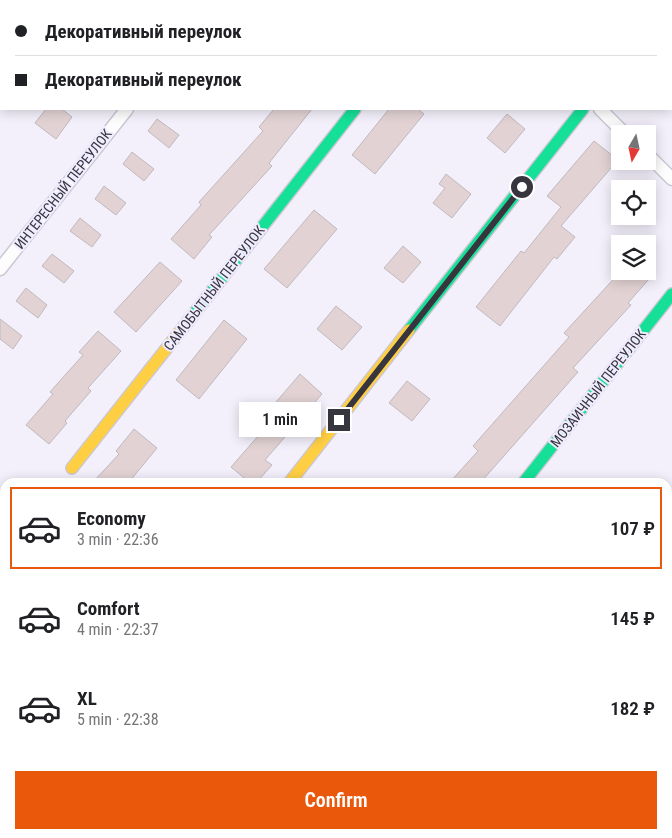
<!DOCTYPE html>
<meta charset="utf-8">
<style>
body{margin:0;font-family:"Roboto Condensed",sans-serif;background:#f6f6f6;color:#202124;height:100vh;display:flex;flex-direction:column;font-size:19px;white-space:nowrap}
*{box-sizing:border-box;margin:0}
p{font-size:16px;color:#757577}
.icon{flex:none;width:28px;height:28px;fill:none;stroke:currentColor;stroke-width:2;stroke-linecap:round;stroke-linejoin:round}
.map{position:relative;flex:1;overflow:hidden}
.sheet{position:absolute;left:0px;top:478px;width:672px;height:361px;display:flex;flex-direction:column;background:#fff;border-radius:15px 15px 0 0;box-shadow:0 2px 12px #0003}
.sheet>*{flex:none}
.banner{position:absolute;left:0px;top:0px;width:672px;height:110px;box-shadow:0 2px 12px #0003;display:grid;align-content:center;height:110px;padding:0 15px;background:#fff}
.needle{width:32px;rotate:189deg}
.tools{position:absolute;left:611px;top:125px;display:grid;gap:10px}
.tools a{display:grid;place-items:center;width:45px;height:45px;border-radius:0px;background:#fff;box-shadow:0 2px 12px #0003;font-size:25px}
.end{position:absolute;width:22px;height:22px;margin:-11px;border:6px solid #37353e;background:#fff;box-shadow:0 0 0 2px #fff}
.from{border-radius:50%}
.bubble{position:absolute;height:35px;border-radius:0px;background:#fff;box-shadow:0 2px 12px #0003;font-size:16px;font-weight:600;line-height:35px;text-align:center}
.banner b{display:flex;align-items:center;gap:18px;height:48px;font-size:19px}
.banner b+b{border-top:1px solid #e0e0e0}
.banner i{width:12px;height:12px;background:#202124}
ul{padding:9px 0 0;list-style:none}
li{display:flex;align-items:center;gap:15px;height:82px;margin:0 10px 8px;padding:0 5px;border:2px solid transparent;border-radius:0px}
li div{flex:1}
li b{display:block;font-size:19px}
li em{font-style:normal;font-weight:600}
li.active{border-color:#ea580c}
li>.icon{width:45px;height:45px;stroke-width:1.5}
.action{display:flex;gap:10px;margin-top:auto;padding:10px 15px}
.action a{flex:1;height:58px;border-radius:0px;background:#ea580c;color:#fff;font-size:20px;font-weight:600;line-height:58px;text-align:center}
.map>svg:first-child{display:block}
</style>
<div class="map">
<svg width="672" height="838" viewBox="0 0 672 838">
<rect width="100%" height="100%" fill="#f3f0fb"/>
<path fill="#b4d6c2" d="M0 628 5 634V679L0 673Z"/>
<path fill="#e2d2d4" stroke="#bfb9bd" d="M46 109H62L72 117 56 139 35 123Z
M274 109H312L269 163 272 166 209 235 212 237 194 259 171 239 201 205 199 202 263 131 259 127Z
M389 109H418L424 114 375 174 352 155Z
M507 114 525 129 505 153 487 138Z
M157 119 179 135 169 148 148 131Z
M594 141 618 160 561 226 575 237 557 259 554 257 500 326 476 307 521 251 524 253 561 207 547 196Z
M132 152 154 169 144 181 123 164Z
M446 174 471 194 452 218 433 203 445 188 439 184Z
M104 186 126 203 116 215 95 199Z
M314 210 337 229 287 288 264 269Z
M80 218 101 235 92 247 70 231Z
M403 246 421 262 403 283 384 268Z
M52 254 74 271 64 283 42 266Z
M160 262 182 281 136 332 114 312Z
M621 271H656L628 303 631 305 573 368 578 372 481 482H450L478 451 473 446 569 337 564 333Z
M26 288 47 305 38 318 16 301Z
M336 306 362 327 342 350 317 329Z
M0 319 22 336 13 349 0 339Z
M224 320 247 339 199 399 176 380Z
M98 331 121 351 88 388 91 391 65 421 67 423 49 444 26 425 53 394 50 392 83 355 79 352Z
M300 374 322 394 265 460 272 465 257 482H249L231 467 259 435 253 429Z
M407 381 430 399 412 421 389 403Z
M134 429 157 448 129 482H93L119 454 116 451Z"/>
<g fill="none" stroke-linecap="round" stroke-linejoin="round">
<defs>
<path id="street" d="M486 0 487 1
M212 1 213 0
M440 1 441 0
M668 1 669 0
M600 109 625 134
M648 155 672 179
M0 269 127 109"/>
<path id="fast" d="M189 320 355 109
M409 330 583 109
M524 482 672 294"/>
<path id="slow" d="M72 468 189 320
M290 482 409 330"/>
</defs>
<use href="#street" stroke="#cbc8d2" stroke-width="15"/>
<use href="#fast" stroke="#cbc8d2" stroke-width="14"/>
<use href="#slow" stroke="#cbc8d2" stroke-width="14"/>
<use href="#street" stroke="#fdfdfe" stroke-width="12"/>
<use href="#fast" stroke="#16e098" stroke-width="11"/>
<use href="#slow" stroke="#ffcf43" stroke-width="11"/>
</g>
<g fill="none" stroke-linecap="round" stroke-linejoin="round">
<path stroke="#37353e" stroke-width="6" d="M339 420 522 187"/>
</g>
<g text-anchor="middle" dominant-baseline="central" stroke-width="4" stroke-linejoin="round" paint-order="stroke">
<g font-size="14" fill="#37353e" stroke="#f0ecff">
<text transform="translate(63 189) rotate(-52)">ИНТЕРЕСНЫЙ ПЕРЕУЛОК</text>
<text transform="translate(214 288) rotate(-52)">САМОБЫТНЫЙ ПЕРЕУЛОК</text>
<text transform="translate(598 388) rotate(-52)">МОЗАИЧНЫЙ ПЕРЕУЛОК</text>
</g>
</g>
</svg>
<div class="tools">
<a><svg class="needle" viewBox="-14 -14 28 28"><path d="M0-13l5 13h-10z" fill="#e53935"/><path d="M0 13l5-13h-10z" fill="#757577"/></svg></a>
<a><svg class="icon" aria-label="locate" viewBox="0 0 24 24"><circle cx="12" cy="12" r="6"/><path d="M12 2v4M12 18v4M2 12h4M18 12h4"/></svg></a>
<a><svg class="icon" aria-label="layers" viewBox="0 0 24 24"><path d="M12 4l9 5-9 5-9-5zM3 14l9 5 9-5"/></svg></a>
</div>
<i class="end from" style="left:522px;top:187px"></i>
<i class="end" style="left:339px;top:420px"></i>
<div class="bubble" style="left:239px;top:402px;width:82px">1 min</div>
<div class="banner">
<b><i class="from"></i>Декоративный переулок</b>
<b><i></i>Декоративный переулок</b>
</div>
<section class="sheet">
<ul>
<li class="active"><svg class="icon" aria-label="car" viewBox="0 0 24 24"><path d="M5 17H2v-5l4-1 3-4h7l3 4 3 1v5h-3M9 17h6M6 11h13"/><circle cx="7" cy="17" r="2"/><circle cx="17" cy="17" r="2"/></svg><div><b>Economy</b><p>3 min · 22:36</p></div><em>107 ₽</em></li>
<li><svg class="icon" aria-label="car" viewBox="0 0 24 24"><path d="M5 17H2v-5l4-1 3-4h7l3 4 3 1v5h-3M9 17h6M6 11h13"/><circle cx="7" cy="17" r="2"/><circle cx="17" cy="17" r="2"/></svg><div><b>Comfort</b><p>4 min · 22:37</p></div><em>145 ₽</em></li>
<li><svg class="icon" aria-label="car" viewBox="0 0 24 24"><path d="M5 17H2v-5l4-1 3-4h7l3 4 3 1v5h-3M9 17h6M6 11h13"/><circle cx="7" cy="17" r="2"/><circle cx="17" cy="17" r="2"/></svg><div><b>XL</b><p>5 min · 22:38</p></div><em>182 ₽</em></li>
</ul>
<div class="action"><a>Confirm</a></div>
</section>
</div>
